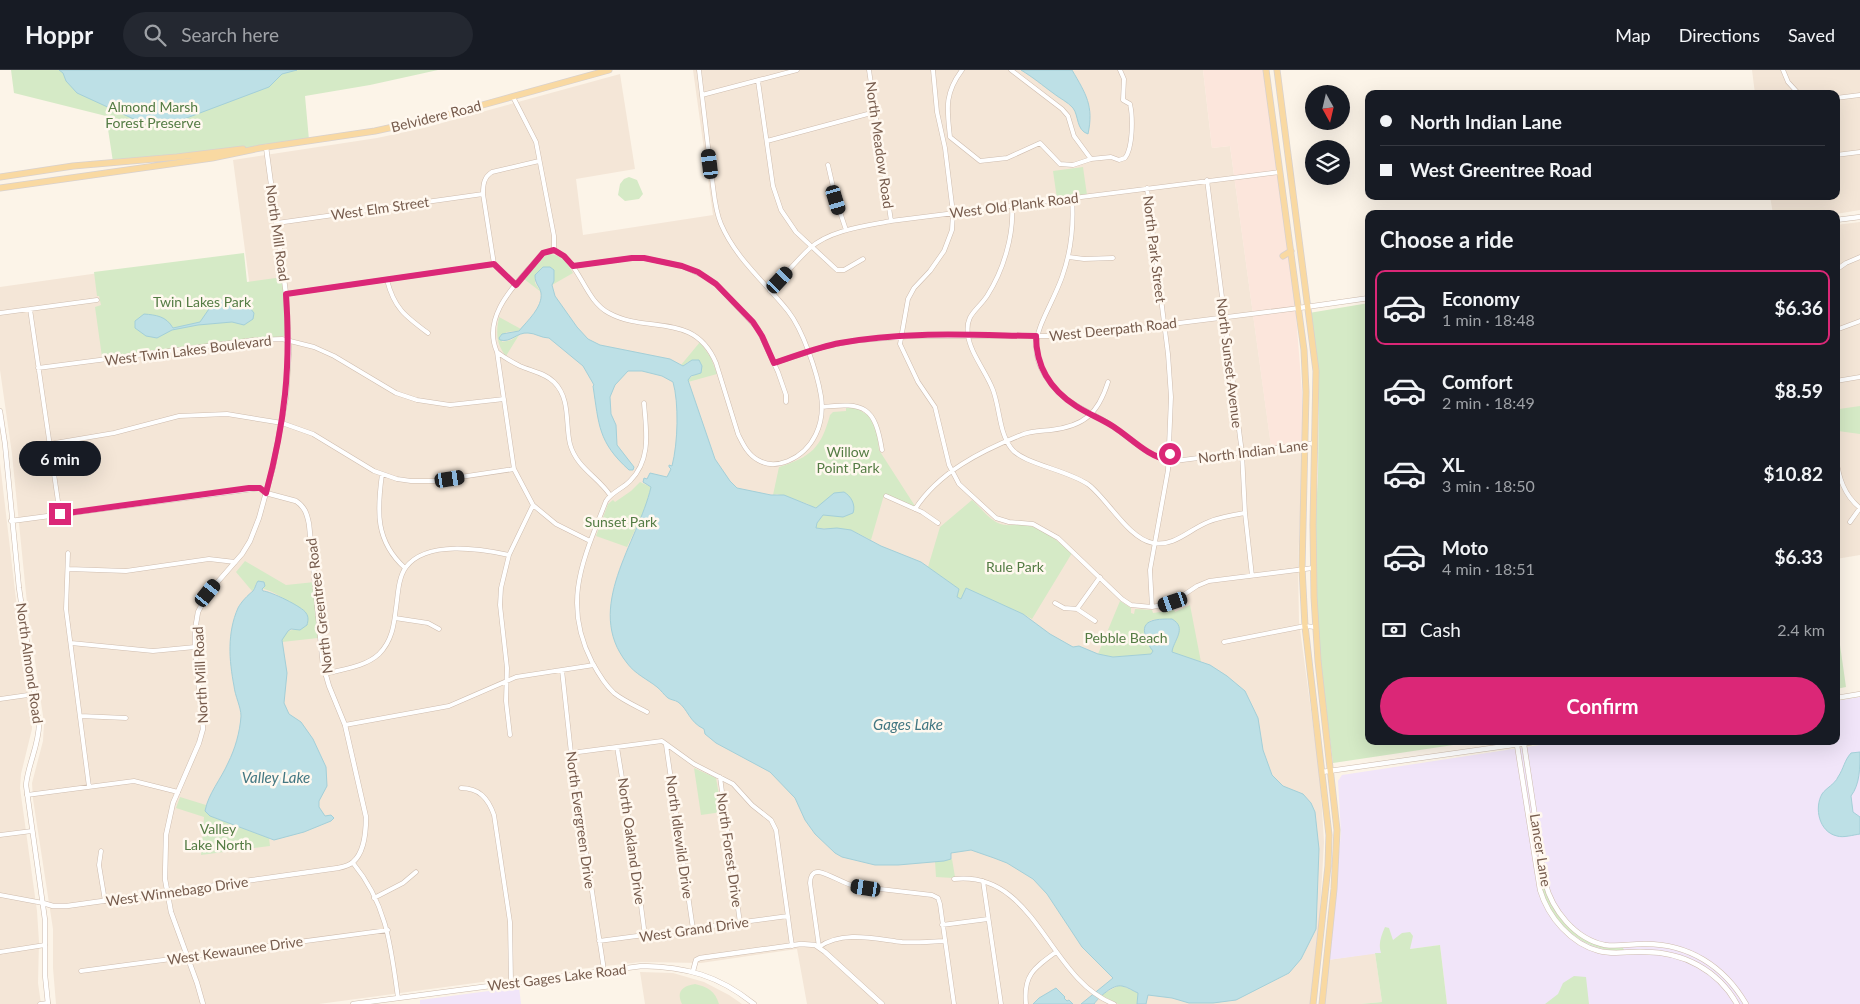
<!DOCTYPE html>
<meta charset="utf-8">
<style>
body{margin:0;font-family:Lato,sans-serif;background:#242831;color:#f1f3f6;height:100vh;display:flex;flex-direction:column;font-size:19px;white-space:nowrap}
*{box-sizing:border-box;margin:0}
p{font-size:16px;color:#9ea1a6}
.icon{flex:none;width:28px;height:28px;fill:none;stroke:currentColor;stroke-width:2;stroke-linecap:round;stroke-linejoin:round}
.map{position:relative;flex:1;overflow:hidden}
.details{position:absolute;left:1365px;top:140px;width:475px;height:535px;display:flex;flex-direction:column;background:#171b24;border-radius:10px;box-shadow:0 5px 20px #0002}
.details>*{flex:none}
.banner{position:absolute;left:1365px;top:20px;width:475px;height:110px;border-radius:10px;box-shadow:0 5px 20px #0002;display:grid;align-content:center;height:110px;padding:0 15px;background:#171b24}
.needle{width:32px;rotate:172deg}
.fabs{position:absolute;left:1305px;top:15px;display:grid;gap:10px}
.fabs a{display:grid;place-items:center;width:45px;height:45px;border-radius:50%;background:#171b24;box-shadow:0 5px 20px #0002;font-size:25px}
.end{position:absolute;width:22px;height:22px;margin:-11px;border:6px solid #db2777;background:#fff;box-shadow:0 0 0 2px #fff}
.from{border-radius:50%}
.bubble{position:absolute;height:35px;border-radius:18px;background:#171b24;box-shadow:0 5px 20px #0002;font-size:16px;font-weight:700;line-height:35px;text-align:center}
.car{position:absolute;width:15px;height:30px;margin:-15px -8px;border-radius:6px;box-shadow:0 0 4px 1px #0007;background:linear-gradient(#222 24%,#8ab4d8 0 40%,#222 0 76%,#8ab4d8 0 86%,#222 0)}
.banner b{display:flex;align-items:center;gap:18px;height:48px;font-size:19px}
.banner b+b{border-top:1px solid #363941}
.banner i{width:12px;height:12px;background:#f1f3f6}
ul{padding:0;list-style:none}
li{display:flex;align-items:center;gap:15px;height:75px;margin:0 10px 8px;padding:0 5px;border:2px solid transparent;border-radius:10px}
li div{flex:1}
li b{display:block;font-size:19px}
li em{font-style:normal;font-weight:700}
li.current{border-color:#db2777}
li>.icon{width:45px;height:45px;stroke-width:1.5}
h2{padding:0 15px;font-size:22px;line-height:60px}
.pay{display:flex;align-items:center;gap:12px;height:55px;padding:0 15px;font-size:19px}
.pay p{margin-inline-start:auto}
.button{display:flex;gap:10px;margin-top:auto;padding:10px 15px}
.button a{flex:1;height:58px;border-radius:30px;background:#db2777;color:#fff;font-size:20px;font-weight:700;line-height:58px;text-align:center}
header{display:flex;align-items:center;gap:30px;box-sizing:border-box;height:70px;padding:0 25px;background:#171b24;border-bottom:1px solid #363941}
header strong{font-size:24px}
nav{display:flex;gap:28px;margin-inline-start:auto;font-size:18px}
.search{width:350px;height:45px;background:#242831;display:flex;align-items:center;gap:12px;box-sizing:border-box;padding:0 18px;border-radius:28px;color:#9ea1a6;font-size:19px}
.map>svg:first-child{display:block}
</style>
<header>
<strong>Hoppr</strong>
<div class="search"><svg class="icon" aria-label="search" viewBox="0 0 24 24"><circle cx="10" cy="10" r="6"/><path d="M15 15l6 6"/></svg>Search here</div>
<nav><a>Map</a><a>Directions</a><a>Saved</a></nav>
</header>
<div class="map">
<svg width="1860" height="934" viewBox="0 0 1860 934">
<rect width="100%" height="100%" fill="#fcf4e8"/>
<path fill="#f4e6d7" d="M693 0H1203L1212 78 1230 76 1272 383 1303 379 1298 494 1299 552 1320 707 1324 772 1318 877 1310 934H807L797 879 701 893 641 892 571 900 319 934H56L53 898V859L33 729 32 713 43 671 44 653 28 543 12 384 0 300V217L113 201 250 218 233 90 377 68 424 58 620 4 635 99 576 109 583 165 713 145Z
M1752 0H1860V140L1836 144H1773L1770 126H1836V24H1755Z
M1860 152V485L1836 489V155Z
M0 393 23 589 32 653V659L21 704 20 718 37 841 39 872 38 913 41 934H0Z
M1375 883 1382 932 1360 934H1322L1328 890Z
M640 902 673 903 704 912 729 925 742 934H645Z"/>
<path fill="#fce6dc" d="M1203 0H1264L1295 232 1302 322 1303 379 1272 384 1230 76 1212 78Z"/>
<path fill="#f1e5f9" d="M1860 627V934H1447L1440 875 1328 890 1341 763 1338 711 1342 705 1566 671H1836V631Z
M519 917 521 934H420V930Z"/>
<path fill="#d5eac6" d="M11 0H438L370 15 305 26 309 70 260 78 113 92 106 46 14 23Z
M1083 97 1087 125 1057 129 1053 101Z
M629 107 637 110 643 124 639 129 625 131 618 125 620 114 624 109Z
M244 183 247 212 283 207 287 256 285 266 102 287 95 237 101 235 99 226H97L94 202Z
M550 184C562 185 567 193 573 203L552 215 554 200 550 197 535 205V213L541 222 524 209 545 186Z
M1369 233V671H1480L1333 693 1315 553 1313 492 1318 406 1319 319 1309 243Z
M499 247 521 259 518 261 506 262 502 272 511 270 519 265 506 286C496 274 496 262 499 247Z
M700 272 711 288 717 304 688 312V309L701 301 699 290 688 292 683 296 681 295Z
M1860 336V364L1838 361 1839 339Z
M846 337 858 339 869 346 877 361 879 380 915 436 914 437 884 425 871 470 851 460 816 458 815 456 823 445 830 446 818 437H812L808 434 777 424 773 425 779 397C811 387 821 378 830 345L833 342 846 341Z
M640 412 651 417 644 441 627 477 596 466 608 434 613 430 615 432 631 421Z
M972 430C980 437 989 449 998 453 1006 457 1017 454 1026 455 1044 459 1058 471 1072 483L1032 549 1023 544 966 519 961 529 957 527 959 519 928 497 940 457Z
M245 491 286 515 315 512 318 568 282 572C284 561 290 559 300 560 294 545 291 531 276 524 268 519 263 520 255 514V518L252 521 236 502Z
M1120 531 1131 538V543L1134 544 1135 539 1152 540 1153 543 1174 540 1175 542 1190 535 1201 592 1173 583 1171 579 1178 567 1179 557 1160 549 1151 550 1144 558V563L1153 581 1151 584 1113 587 1098 584Z
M1836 547 1846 617 1836 619Z
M694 698 716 708 722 742 701 745Z
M180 727 206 735 205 741 210 746 269 768 270 776 201 785 204 747 176 738Z
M952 789 955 807 953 808 936 807 935 791Z
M1541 815H1544C1553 851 1585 880 1623 878L1624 880C1584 884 1550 852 1541 815Z
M1385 857 1389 858 1393 870 1402 863 1410 862 1413 866 1410 879 1440 875 1447 934H1360L1382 932 1375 883H1381C1378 874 1381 866 1385 857Z
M1574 906 1586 907 1589 934H1545L1558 924 1563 913Z
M695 914C708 917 715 921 719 934H682C676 922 682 916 695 914Z
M1118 916H1122L1138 923 1137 934H1118L1101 925Z"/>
<path fill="#bde0e6" stroke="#a3cfd8" d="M59 0H297L282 4 269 17 168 55 138 51 77 23 66 11 63 3Z
M1021 0H1072C1086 24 1094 36 1088 64 1076 60 1079 46 1073 38 1068 32 1059 28 1053 23 1042 15 1034 8 1021 0Z
M543 197H550L554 200V211L552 215 555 226 577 257 588 269 600 275 670 289 683 296 692 290H699L702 296 701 303 691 306 688 310 715 389 730 411 737 418 771 425H784L816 438 834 423 844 422C851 426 856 435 853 443L843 447 823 445 817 453 816 458 824 459 837 458 851 460 881 476 921 492 959 519 957 527 961 529 966 518 1023 544 1050 564 1073 577 1079 576 1098 584 1113 587 1151 584 1153 581C1149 577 1148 572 1146 567 1138 548 1161 549 1172 549 1188 558 1173 571 1172 582L1210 595 1227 606 1245 621 1258 648 1263 680 1272 705 1283 716 1303 724 1311 733 1315 742 1319 779 1316 859 1301 889 1289 903 1236 930 1213 933H1189L1172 928 1148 925 1146 934H1137L1138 923C1133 921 1128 917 1122 916 1113 914 1099 927 1094 934H1081L1113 908 1082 877 1047 824 1033 809 1007 793 994 788 971 780 951 783V789L944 791 898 795H875L842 787 835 783 815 764 805 750 795 728 770 702 716 673 705 664 704 659C689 652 688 639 678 632 675 630 671 630 668 628 664 625 661 620 657 617 647 609 635 604 627 593 583 538 638 473 651 417L643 412 644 408 647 409 650 403 667 407 671 399 669 397V395L672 396C678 373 679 333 673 312L662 306 642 301H628L615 315 610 327 611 344 616 355 617 375 634 397 633 400H629C598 372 599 355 593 316L594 315 583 296 549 268C541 268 535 263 528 263 517 262 511 273 500 270L499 268 502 264 519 261C527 251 543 237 541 223 540 216 535 215 535 205Z
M224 230 250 238 254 243 253 249 244 255 232 252 198 255 172 260 157 268 146 266 135 258V251L144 244C156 245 166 246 173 258L200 252 211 236 219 231Z
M258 511 264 512 265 516 262 519 263 521C270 521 303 537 306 543 309 547 308 551 307 555L300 560 291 559 288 561 282 570 287 603 284 633 289 644 301 652 313 669 326 697 327 716 319 731V737L325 746 331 745 334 748 331 751 304 762 274 770 210 746 205 741C208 724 221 709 228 693 235 679 240 662 241 646 241 637 235 626 234 616 229 590 227 563 238 538 241 532 248 525 253 521 256 517 255 515 258 511Z
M1860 682C1860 698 1860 714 1851 726L1853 742 1860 747V764C1853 765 1843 768 1837 766 1819 762 1814 738 1822 724 1826 718 1835 714 1838 707 1844 698 1844 691 1851 683Z
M1056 918 1065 927 1064 928 1067 931 1069 930 1073 934H1033L1039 928Z"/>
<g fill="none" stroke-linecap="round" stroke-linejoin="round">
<defs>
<path id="minor" d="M869 0 891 151
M933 0 937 42 945 78 953 143 952 160 944 181 930 201 914 218 908 229 900 274 918 312 935 337 949 395 959 414 996 448 1009 452 1033 454 1058 468 1122 529 1131 535 1152 537 1162 535 1173 532 1197 516 1209 511 1313 498
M962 0C944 24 947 39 950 67L980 91 1007 88 1040 73 1060 94 1073 95 1091 89 1111 87 1119 90 1125 88C1133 78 1133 47 1130 34L1123 30 1124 9 1120 0
M1011 0 1062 39 1068 46 1074 66 1091 89
M1783 0 1788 12 1799 24
M758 11 773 116 781 140 796 162 837 200H844L863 189
M702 25 797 0
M513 27 536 72 554 166V180
M1836 28 1860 25
M767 71 875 42
M1836 85 1860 82
M828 95 836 130 846 160
M1207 110 1242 383 1245 443 1252 506
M1147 118 1168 284 1171 327 1168 400 1150 500 1152 537
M1072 128C1074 156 1071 182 1062 207 1046 252 1015 277 1058 322 1071 335 1088 341 1103 350 1127 364 1147 389 1175 391L1315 373
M1012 136C1014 166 1003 201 987 226 977 241 965 244 968 265 970 283 987 303 993 320 1000 339 999 362 1011 378 1022 394 1069 400 1089 415 1108 430 1129 469 1153 473 1174 477 1190 459 1208 452 1220 447 1233 445 1245 443
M277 153 483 124
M554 180C581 192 583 229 609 243 647 264 694 241 716 293L738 364C743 374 748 385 758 390 768 396 778 395 788 391 814 380 825 353 821 326 817 302 803 260 788 241 765 212 736 189 721 154 714 138 714 119 711 102 707 68 703 34 699 0
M554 180 543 183 537 189C516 214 481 246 497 282L514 399 533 435 556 454 590 471
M1069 187 1084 189 1113 188
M573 196 632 188H644L682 196 706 207 716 214 758 259 778 302 786 325V332
M1836 200 1846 193 1860 187
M387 210C394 238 405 246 428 263
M516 215 494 194 483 124C483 114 484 107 492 102L539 91
M770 221C783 207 796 191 810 178 830 160 865 156 891 151L1280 102
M286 224 494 194
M30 239 60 445
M0 243 97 230
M1836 260 1860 251
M497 282C505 288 512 292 520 296 532 301 545 303 554 312 571 329 565 354 570 374 576 397 598 407 610 425
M774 293 823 277 852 271 913 266H1076L1299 238
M38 298 253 270 282 269 314 277 334 286 396 323 417 330 450 335 504 329
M1836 311 1860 307
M644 333C646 360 652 389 630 411 622 419 612 422 606 431 584 488 561 532 592 592 598 603 605 615 614 623 624 631 636 636 647 642
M822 337C865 332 875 337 882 380
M49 374 114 363 179 346 227 344 282 353 313 364 374 401 397 409 411 411H434L514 399
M1836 388C1839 408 1844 425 1860 438
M382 404C377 441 375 471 405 498
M886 426 922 442 938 453
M915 439C939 402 981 381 1021 365 1030 361 1041 361 1051 360 1084 356 1098 344 1108 312
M1850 452 1860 438
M68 483 66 539 89 717
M69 499 126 501 209 489 235 492
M1055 533 1064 538 1077 539 1100 507
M1077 539 1095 551
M395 548 428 553 439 559
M1224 572 1305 556 1315 557
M71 573 153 581 195 577
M562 600 571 683 604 900
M325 604C343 599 365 597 379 584 392 571 394 555 396 538 398 525 398 508 406 497 427 470 480 479 509 485
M0 629 35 624
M80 646 126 648
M345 655 449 636 516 607 594 595
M510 665 506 631 507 598 500 535 501 518 509 485 533 435
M666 675 693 859
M617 677 634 782 645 866
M571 683 662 671 694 694 733 714 752 735 771 750 776 760 792 876
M720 707 740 853
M461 718C479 718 488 728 494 745L510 852 511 912
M27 725 134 711 178 722
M0 765 32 761
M101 781 99 795 105 831
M353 793C387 834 391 877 398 928
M954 809C1036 800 1048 909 1114 934
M983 811 1001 934
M0 825 43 833
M374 828 403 813 416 802
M942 855 988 849
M599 871 788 846
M945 871C930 872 916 873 902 872 876 869 842 860 819 877L810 813C810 808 812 801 819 802 829 804 843 813 854 816L932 825 938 828 940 834 954 934
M0 882 45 875
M81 901 388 860
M40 934 48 933
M1026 934C1023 905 1034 898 1056 882"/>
<path id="tertiary" d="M1836 150 1860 147
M1299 238 1369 228
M0 341 5 374 19 518 39 654C39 675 28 694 26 715L45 850V905L48 934
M11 451 260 418 266 423 296 431C305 437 307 444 309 454L323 595 329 616 345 655 366 747C366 761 365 782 353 792 350 795 343 797 338 798L67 836H53L43 833
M1836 628 1860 624
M1524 674 1545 812C1552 840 1575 869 1605 875 1618 877 1630 874 1643 874 1688 873 1724 896 1746 934
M1517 675 1540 820C1548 847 1571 874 1599 881 1614 885 1629 881 1645 882 1683 882 1718 900 1737 934
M1322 702 1541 671
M693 901 696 890 700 888 801 874 815 875 825 882 882 934
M203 934 197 913 171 842 165 809 166 765 173 733 199 673 203 659 195 577V560L198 542 208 523 242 484 250 471 259 448 273 397 286 327 289 281 286 224 266 77
M353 934 642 896C686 897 718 905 754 934"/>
<path id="primary" d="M1266 0 1304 280 1306 322 1302 498 1305 556 1329 765 1328 796 1313 934
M1277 0 1316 301 1313 455 1314 527 1318 591 1337 760 1334 819 1322 934
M0 107 73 96 177 87 243 79
M0 118 212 88 260 78 375 61 439 47 609 0
M1283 186 1291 181"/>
</defs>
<use href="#minor" stroke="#cebcae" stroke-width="5"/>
<use href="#tertiary" stroke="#cebcae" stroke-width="5.5"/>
<use href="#primary" stroke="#d9d1cd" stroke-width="7"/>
<use href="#minor" stroke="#fff" stroke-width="4"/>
<use href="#tertiary" stroke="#fff" stroke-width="4.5"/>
<use href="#primary" stroke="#f9d9a2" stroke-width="5.5"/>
</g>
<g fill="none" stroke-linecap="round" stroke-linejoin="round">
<path stroke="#db2777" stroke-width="6" d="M60 444 249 418H260L266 423C285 352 291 297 286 224L494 194 516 215 543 183 554 180 564 186 573 196 632 188H644L682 196 698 202 716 214 753 252 762 266 774 293C796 286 818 277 840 273 904 261 971 265 1036 266 1036 297 1051 320 1076 336 1088 344 1102 349 1114 357 1131 368 1148 387 1169 390L1170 384"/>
</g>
<g text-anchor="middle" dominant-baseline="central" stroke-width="5" stroke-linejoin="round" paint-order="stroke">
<g font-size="14" fill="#547c44" stroke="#fff8ef">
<text x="153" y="36">Almond Marsh<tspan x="153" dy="16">Forest Preserve</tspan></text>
<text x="202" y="231">Twin Lakes Park</text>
<text x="848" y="381">Willow<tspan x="848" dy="16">Point Park</tspan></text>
<text x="621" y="451">Sunset Park</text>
<text x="1015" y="496">Rule Park</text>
<text x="1126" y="567">Pebble Beach</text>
<text x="218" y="758">Valley<tspan x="218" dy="16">Lake North</tspan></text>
</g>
<g font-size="14" fill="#765b4c" stroke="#fff8ef">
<text transform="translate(436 46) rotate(-14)">Belvidere Road</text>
<text transform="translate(880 75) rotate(82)">North Meadow Road</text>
<text transform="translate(1014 135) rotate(-7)">West Old Plank Road</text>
<text transform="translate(380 138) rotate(-8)">West Elm Street</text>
<text transform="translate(278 163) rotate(82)">North Mill Road</text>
<text transform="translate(1155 179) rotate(83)">North Park Street</text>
<text transform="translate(1113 259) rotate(-6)">West Deerpath Road</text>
<text transform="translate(188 280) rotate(-7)">West Twin Lakes Boulevard</text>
<text transform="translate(1230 293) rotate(83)">North Sunset Avenue</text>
<text transform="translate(1253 381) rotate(-7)">North Indian Lane</text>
<text transform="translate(319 536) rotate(-97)">North Greentree Road</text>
<text transform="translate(30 593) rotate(82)">North Almond Road</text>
<text transform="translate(200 605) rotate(-93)">North Mill Road</text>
<text transform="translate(581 750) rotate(82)">North Evergreen Drive</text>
<text transform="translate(680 767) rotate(82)">North Idlewild Drive</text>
<text transform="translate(632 771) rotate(82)">North Oakland Drive</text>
<text transform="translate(730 780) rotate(82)">North Forest Drive</text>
<text transform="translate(1541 780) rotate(81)">Lancer Lane</text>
<text transform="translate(177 821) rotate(-8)">West Winnebago Drive</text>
<text transform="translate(694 859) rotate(-8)">West Grand Drive</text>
<text transform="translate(235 880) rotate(-8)">West Kewaunee Drive</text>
<text transform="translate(557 907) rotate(-7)">West Gages Lake Road</text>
</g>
<g font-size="15" font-style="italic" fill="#437782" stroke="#fff8ef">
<text x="908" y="654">Gages Lake</text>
<text x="276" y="707">Valley Lake</text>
</g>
</g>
</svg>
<div class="fabs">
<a><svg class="needle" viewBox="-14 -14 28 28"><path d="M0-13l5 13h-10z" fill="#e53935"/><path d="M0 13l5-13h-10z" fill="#9ea1a6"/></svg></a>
<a><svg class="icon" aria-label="layers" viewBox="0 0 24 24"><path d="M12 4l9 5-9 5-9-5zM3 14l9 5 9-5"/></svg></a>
</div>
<i class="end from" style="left:1170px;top:384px"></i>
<i class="end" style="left:60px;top:444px"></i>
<div class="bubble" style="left:19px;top:371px;width:82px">6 min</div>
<i class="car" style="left:710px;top:94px;rotate:353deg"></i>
<i class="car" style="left:836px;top:130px;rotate:163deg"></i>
<i class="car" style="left:780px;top:210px;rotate:43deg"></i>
<i class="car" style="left:450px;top:409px;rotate:81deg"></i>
<i class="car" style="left:208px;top:523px;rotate:39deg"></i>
<i class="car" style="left:1173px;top:532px;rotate:251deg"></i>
<i class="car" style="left:866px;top:818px;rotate:279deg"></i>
<div class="banner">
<b><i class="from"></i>North Indian Lane</b>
<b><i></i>West Greentree Road</b>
</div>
<section class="details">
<h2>Choose a ride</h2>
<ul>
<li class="current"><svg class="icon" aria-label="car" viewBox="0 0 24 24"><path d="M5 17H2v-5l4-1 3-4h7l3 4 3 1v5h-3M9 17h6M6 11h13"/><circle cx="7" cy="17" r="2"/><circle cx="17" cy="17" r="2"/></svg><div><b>Economy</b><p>1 min · 18:48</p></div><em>$6.36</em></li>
<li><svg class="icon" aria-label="car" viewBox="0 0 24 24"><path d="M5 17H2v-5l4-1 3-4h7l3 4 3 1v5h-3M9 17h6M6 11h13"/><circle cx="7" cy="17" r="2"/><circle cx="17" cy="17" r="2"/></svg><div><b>Comfort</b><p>2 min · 18:49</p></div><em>$8.59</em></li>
<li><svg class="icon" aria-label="car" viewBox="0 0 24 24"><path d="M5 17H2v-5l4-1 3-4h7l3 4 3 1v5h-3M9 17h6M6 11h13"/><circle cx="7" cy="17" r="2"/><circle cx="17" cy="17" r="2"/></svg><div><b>XL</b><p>3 min · 18:50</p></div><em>$10.82</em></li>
<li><svg class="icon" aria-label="car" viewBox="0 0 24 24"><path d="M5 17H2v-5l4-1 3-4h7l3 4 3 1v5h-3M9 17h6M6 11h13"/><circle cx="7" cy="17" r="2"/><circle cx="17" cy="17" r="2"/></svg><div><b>Moto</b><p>4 min · 18:51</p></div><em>$6.33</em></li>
</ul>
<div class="pay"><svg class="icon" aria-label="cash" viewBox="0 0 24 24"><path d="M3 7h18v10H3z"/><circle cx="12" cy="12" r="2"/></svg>Cash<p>2.4 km</p></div>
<div class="button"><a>Confirm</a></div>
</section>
</div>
